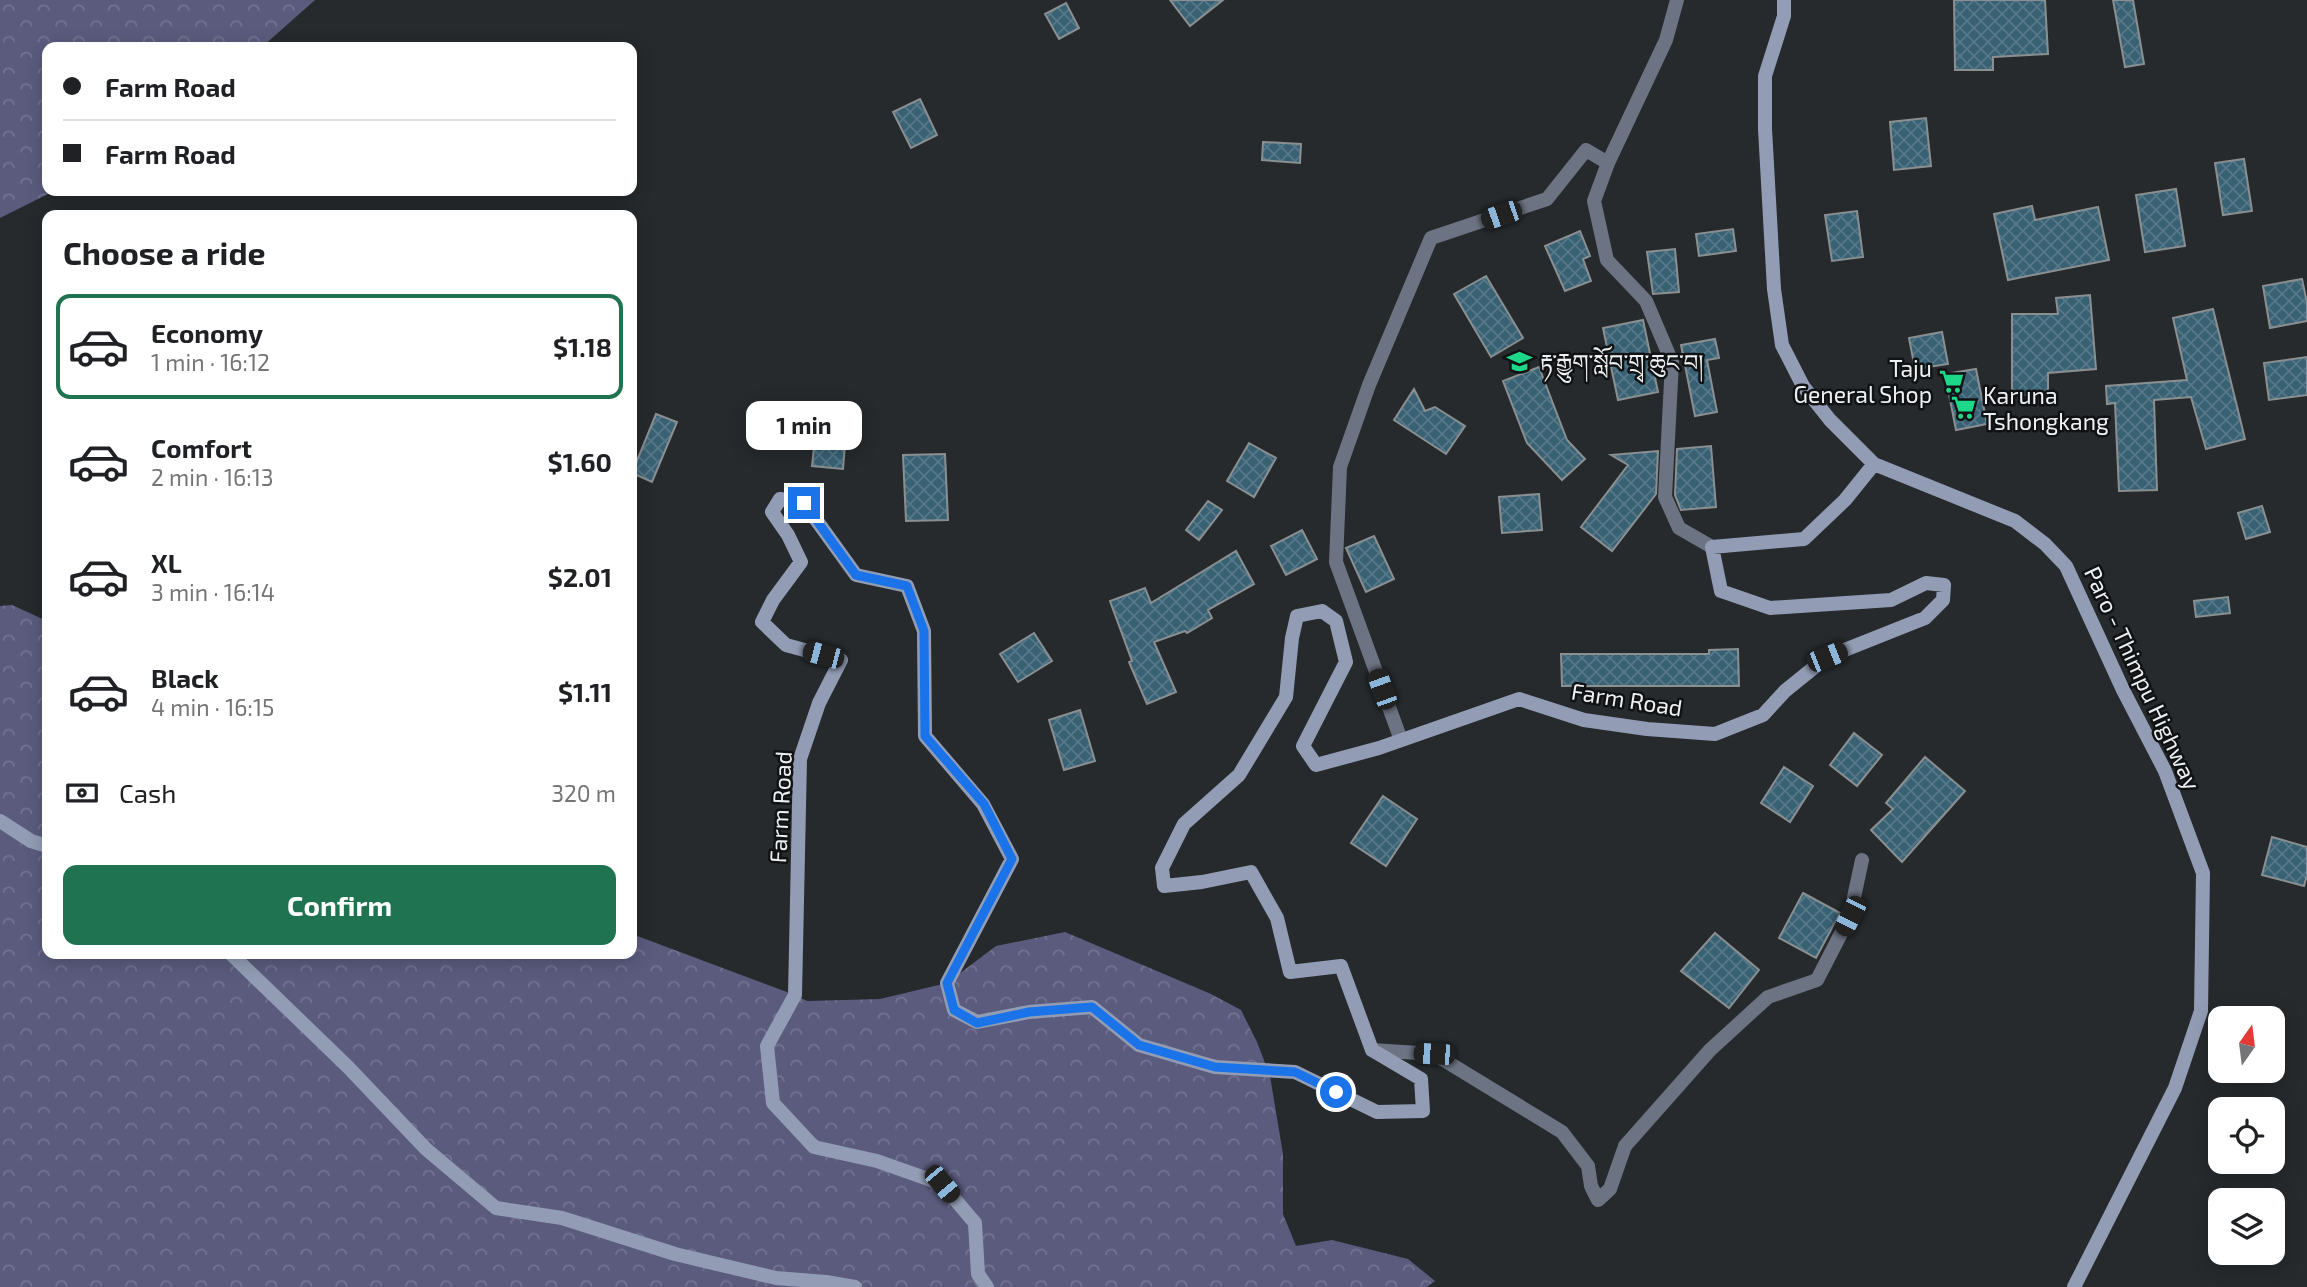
<!DOCTYPE html>
<meta charset="utf-8">
<style>
body{margin:0;font-family:"Exo 2","Noto Serif Tibetan",sans-serif;background:#f6f6f6;color:#202124;height:100vh;display:flex;flex-direction:column;font-size:26px;white-space:nowrap}
*{box-sizing:border-box;margin:0}
p{font-size:23px;color:#757577}
.icon{flex:none;width:38px;height:38px;fill:none;stroke:currentColor;stroke-width:2;stroke-linecap:round;stroke-linejoin:round}
.map{position:relative;flex:1;overflow:hidden}
.details{position:absolute;left:42px;top:210px;width:595px;height:749px;display:flex;flex-direction:column;background:#fff;border-radius:14px;box-shadow:0 4px 18px #0003}
.details>*{flex:none}
.guide{position:absolute;left:42px;top:42px;width:595px;height:154px;border-radius:14px;box-shadow:0 4px 18px #0003;display:grid;align-content:center;height:154px;padding:0 21px;background:#fff}
.needle{width:46px;rotate:14deg}
.tools{position:absolute;left:2208px;top:1006px;display:grid;gap:14px}
.tools a{display:grid;place-items:center;width:77px;height:77px;border-radius:14px;background:#fff;box-shadow:0 4px 18px #0003;font-size:35px}
.end{position:absolute;width:32px;height:32px;margin:-16px;border:9px solid #1a73e8;background:#fff;box-shadow:0 0 0 4px #fff}
.from{border-radius:50%}
.bubble{position:absolute;height:49px;border-radius:14px;background:#fff;box-shadow:0 4px 18px #0003;font-size:23px;font-weight:700;line-height:49px;text-align:center}
.car{position:absolute;width:21px;height:42px;margin:-21px -10px;border-radius:9px;box-shadow:0 0 5px 2px #0007;background:linear-gradient(#222 24%,#8ab4d8 0 40%,#222 0 76%,#8ab4d8 0 86%,#222 0)}
.guide b{display:flex;align-items:center;gap:24px;height:66px;font-size:26px}
.guide b+b{border-top:2px solid #e0e0e0}
.guide i{width:18px;height:18px;background:#202124}
ul{padding:0;list-style:none}
li{display:flex;align-items:center;gap:21px;height:105px;margin:0 14px 10px;padding:0 7px;border:4px solid transparent;border-radius:14px}
li div{flex:1}
li b{display:block;font-size:26px}
li em{font-style:normal;font-weight:700}
li.active{border-color:#1f7351}
li>.icon{width:63px;height:63px;stroke-width:1.5}
h2{padding:0 21px;font-size:32px;line-height:84px}
.pay{display:flex;align-items:center;gap:18px;height:77px;padding:0 21px;font-size:26px}
.pay p{margin-inline-start:auto}
.action{display:flex;gap:14px;margin-top:auto;padding:14px 21px}
.action a{flex:1;height:80px;border-radius:14px;background:#1f7351;color:#fff;font-size:28px;font-weight:700;line-height:80px;text-align:center}
.map>svg:first-child{display:block}
</style>
<div class="map">
<svg width="2307" height="1287" viewBox="0 0 2307 1287">
<defs>
<pattern id="forest-crowns" width="20" height="18" patternUnits="userSpaceOnUse" patternTransform="scale(1.75)"><rect width="20" height="18" fill="#5b5b7e"/><path d="M2 6a3 3 0 1 1 6 0M12 15a3 3 0 1 1 6 0" fill="none" stroke="#737391"/></pattern>
<pattern id="building-cross-hatch" width="8" height="8" patternUnits="userSpaceOnUse" patternTransform="scale(1.75)"><rect width="8" height="8" fill="#396174"/><path d="M0 0l8 8M0 8l8-8" fill="none" stroke="#567888"/></pattern>
</defs>
<rect width="100%" height="100%" fill="#262a2d"/>
<path fill="url(#forest-crowns)" d="M0 0H315L262 47H47V191H54L0 218Z
M12 605 47 621V954H632V934L795 995 807 1001 880 999 947 983 996 946 1065 932 1211 994 1241 1010 1257 1042 1270 1076 1283 1154V1214L1296 1246 1332 1240 1408 1259 1435 1281 1427 1287H0V606Z"/>
<path fill="url(#building-cross-hatch)" stroke="#8a8f92" stroke-width="2" d="M1170 0H1223L1190 26Z
M1954 0H2045L2048 54 1993 57V70H1955Z
M2113 0H2133L2144 64 2125 67Z
M1066 3 1079 28 1059 39 1045 14Z
M920 99 937 135 911 148 893 112Z
M1926 118 1931 166 1894 170 1890 122Z
M1263 142 1301 144 1300 163 1262 160Z
M2244 159 2252 211 2223 215 2215 163Z
M2176 189 2185 246 2145 252 2136 195Z
M2032 206 2035 220 2098 207 2109 260 2008 280 1994 214Z
M1857 211 1863 257 1832 261 1825 215Z
M1733 229 1736 251 1699 256 1696 234Z
M1580 231 1590 256 1583 259 1591 281 1565 291 1545 246Z
M1675 249 1679 292 1653 294 1647 252Z
M1486 276 1523 338 1491 357 1454 294Z
M2302 279 2307 303V321L2270 328 2263 286Z
M2090 295 2096 369 2048 373V395H2012V314H2058L2056 298Z
M2213 309 2245 439 2206 449 2191 397 2154 400 2157 490 2119 491 2115 403 2107 404 2106 386 2187 380 2173 318Z
M1643 320 1658 392 1618 400 1603 328Z
M1942 332 1948 364 1915 369 1909 338Z
M1715 339 1719 358 1707 360 1717 412 1695 416 1681 345Z
M2307 357V395L2269 400 2264 363Z
M1539 367 1567 440 1585 459 1562 480 1527 443 1503 381Z
M1976 369 1987 424 1956 430 1945 374Z
M1414 389 1425 411 1435 407 1465 426 1446 454 1394 420Z
M656 414 677 422 652 482 632 473Z
M817 419 847 422 843 469 812 466Z
M1249 443 1276 458 1254 497 1227 481Z
M1711 446 1716 507 1681 510 1675 495 1677 449Z
M1658 451 1656 494 1612 551 1581 527 1628 465 1611 455Z
M945 454 948 520 906 521 903 455Z
M1539 494 1542 530 1502 533 1499 497Z
M1208 501 1222 510 1199 540 1186 530Z
M2262 506 2270 532 2246 539 2238 513Z
M1302 530 1317 559 1286 575 1271 546Z
M1374 536 1394 579 1366 592 1346 548Z
M1236 551 1254 584 1208 610 1212 618 1187 633 1185 631 1154 642 1176 692 1147 704 1129 662 1132 661 1110 601 1145 588 1151 603Z
M2228 597 2230 613 2196 617 2194 601Z
M1034 633 1052 661 1018 682 1000 654Z
M1738 649 1739 686H1562L1561 654H1709V650Z
M1080 710 1095 761 1064 770 1049 720Z
M1854 733 1882 755 1857 786 1830 765Z
M1925 757 1965 791 1902 862 1871 830 1893 809 1886 803Z
M1784 767 1813 786 1790 822 1761 803Z
M1383 796 1417 819 1386 866 1351 843Z
M2272 837 2307 847V875L2304 886 2262 875Z
M1803 893 1840 913 1816 958 1779 938Z
M1715 933 1759 970 1729 1008 1681 971Z"/>
<g fill="none" stroke-linecap="round" stroke-linejoin="round">
<path stroke="#6c7382" stroke-width="14" d="M1677 0 1666 40 1608 163 1594 201 1607 260 1646 301 1672 362 1665 497 1679 528 1712 547
M1401 740 1336 562 1340 467 1369 385 1431 238 1547 199 1586 150 1608 163
M1372 1050 1434 1054 1562 1132 1588 1166 1591 1186 1598 1200 1610 1189 1625 1146 1710 1050 1768 997 1817 980 1850 916 1862 860"/>
<path stroke="#929db5" stroke-width="14" d="M1784 0V16L1765 76V129L1774 289 1782 345 1803 386 1830 420 1874 464 2015 521 2045 544 2066 566 2123 690 2165 771 2203 873 2201 1011 2175 1088 2074 1287
M0 821 31 841 47 846
M231 954 348 1067 426 1149 496 1208 562 1218 675 1254 776 1278 826 1282 855 1287
M987 1287 978 1274 975 1223 942 1184 877 1161 814 1147 773 1103 767 1046 795 995 800 759 819 703 841 660 786 645 762 622 773 600 801 562 788 535 772 512 780 499 804 503 856 575 907 586 924 631 925 736 983 804 1012 859 947 983 954 1010 977 1022 1029 1012 1092 1007 1139 1045 1215 1067 1295 1072 1377 1112 1423 1111 1421 1079 1372 1050 1341 966 1290 972 1277 918 1251 872 1202 882 1164 886 1162 868 1184 824 1239 775 1286 697 1292 638 1297 616 1322 611 1336 621 1346 662 1303 746 1316 765 1379 748 1519 699 1584 720 1647 729 1715 734 1763 715 1785 691 1827 657 1925 618 1943 600 1944 585 1926 583 1891 600 1770 608 1721 591 1712 547 1804 539 1845 500 1874 464"/>
</g>
<g fill="none" stroke-linecap="round" stroke-linejoin="round">
<path stroke="#1a73e8" stroke-width="9" d="M804 503 856 575 907 586 924 631 925 736 984 804 1012 859 947 983 954 1010 977 1023 1029 1012 1092 1007 1139 1045 1215 1067 1295 1072 1336 1092"/>
</g>
<defs>
<symbol id="school-bare" viewBox="-9 -9 18 18"><path d="M0-5L7-2L0 1L-7-2ZM-4 1L0 2.5L4 1V4Q0 6-4 4Z" fill="#1dd888" stroke="#111214" stroke-width="2.5" paint-order="stroke"/></symbol>
<symbol id="supermarket-bare" viewBox="-9 -9 18 18"><path d="M-6-5.5h2.5l.6 2H6L4.5 2H-2.5L-4.4-4H-6ZM-1.5 3.2a1.3 1.3 0 1 0 .1 0ZM3 3.2a1.3 1.3 0 1 0 .1 0Z" fill="#1dd888" stroke="#111214" stroke-width="2.5" paint-order="stroke"/></symbol>
</defs>
<g fill-rule="evenodd">
<use href="#school-bare" x="1502" y="344" width="35" height="35"/>
<use href="#supermarket-bare" x="1934" y="364" width="35" height="35"/>
<use href="#supermarket-bare" x="1946" y="390" width="35" height="35"/>
</g>
<g text-anchor="middle" dominant-baseline="central" stroke-width="5" stroke-linejoin="round" paint-order="stroke">
<g font-size="23" fill="#eef1f3" stroke="#111214" text-anchor="start">
<text x="1540" y="362">རྟ་རྒྱུག་སློབ་གྲྭ་ཆུང་བ།</text>
<text x="1932" y="368" text-anchor="end">Taju<tspan x="1932" dy="26">General Shop</tspan></text>
<text x="1983" y="395">Karuna<tspan x="1983" dy="26">Tshongkang</tspan></text>
</g>
<g font-size="23" fill="#eef1f3" stroke="#111214">
<text transform="translate(2143 678) rotate(65)">Paro - Thimpu Highway</text>
<text transform="translate(1627 699) rotate(9)">Farm Road</text>
<text transform="translate(780 807) rotate(-87)">Farm Road</text>
</g>
</g>
</svg>
<div class="tools">
<a><svg class="needle" viewBox="-14 -14 28 28"><path d="M0-13l5 13h-10z" fill="#e53935"/><path d="M0 13l5-13h-10z" fill="#757577"/></svg></a>
<a><svg class="icon" aria-label="locate" viewBox="0 0 24 24"><circle cx="12" cy="12" r="6"/><path d="M12 2v4M12 18v4M2 12h4M18 12h4"/></svg></a>
<a><svg class="icon" aria-label="layers" viewBox="0 0 24 24"><path d="M12 4l9 5-9 5-9-5zM3 14l9 5 9-5"/></svg></a>
</div>
<i class="end from" style="left:1336px;top:1092px"></i>
<i class="end" style="left:804px;top:503px"></i>
<div class="bubble" style="left:746px;top:401px;width:116px">1 min</div>
<i class="car" style="left:1501px;top:215px;rotate:251deg"></i>
<i class="car" style="left:823px;top:655px;rotate:285deg"></i>
<i class="car" style="left:1827px;top:657px;rotate:68deg"></i>
<i class="car" style="left:1382px;top:689px;rotate:340deg"></i>
<i class="car" style="left:1850px;top:916px;rotate:207deg"></i>
<i class="car" style="left:1434px;top:1054px;rotate:273deg"></i>
<i class="car" style="left:942px;top:1184px;rotate:140deg"></i>
<div class="guide">
<b><i class="from"></i>Farm Road</b>
<b><i></i>Farm Road</b>
</div>
<section class="details">
<h2>Choose a ride</h2>
<ul>
<li class="active"><svg class="icon" aria-label="car" viewBox="0 0 24 24"><path d="M5 17H2v-5l4-1 3-4h7l3 4 3 1v5h-3M9 17h6M6 11h13"/><circle cx="7" cy="17" r="2"/><circle cx="17" cy="17" r="2"/></svg><div><b>Economy</b><p>1 min · 16:12</p></div><em>$1.18</em></li>
<li><svg class="icon" aria-label="car" viewBox="0 0 24 24"><path d="M5 17H2v-5l4-1 3-4h7l3 4 3 1v5h-3M9 17h6M6 11h13"/><circle cx="7" cy="17" r="2"/><circle cx="17" cy="17" r="2"/></svg><div><b>Comfort</b><p>2 min · 16:13</p></div><em>$1.60</em></li>
<li><svg class="icon" aria-label="car" viewBox="0 0 24 24"><path d="M5 17H2v-5l4-1 3-4h7l3 4 3 1v5h-3M9 17h6M6 11h13"/><circle cx="7" cy="17" r="2"/><circle cx="17" cy="17" r="2"/></svg><div><b>XL</b><p>3 min · 16:14</p></div><em>$2.01</em></li>
<li><svg class="icon" aria-label="car" viewBox="0 0 24 24"><path d="M5 17H2v-5l4-1 3-4h7l3 4 3 1v5h-3M9 17h6M6 11h13"/><circle cx="7" cy="17" r="2"/><circle cx="17" cy="17" r="2"/></svg><div><b>Black</b><p>4 min · 16:15</p></div><em>$1.11</em></li>
</ul>
<div class="pay"><svg class="icon" aria-label="cash" viewBox="0 0 24 24"><path d="M3 7h18v10H3z"/><circle cx="12" cy="12" r="2"/></svg>Cash<p>320 m</p></div>
<div class="action"><a>Confirm</a></div>
</section>
</div>
